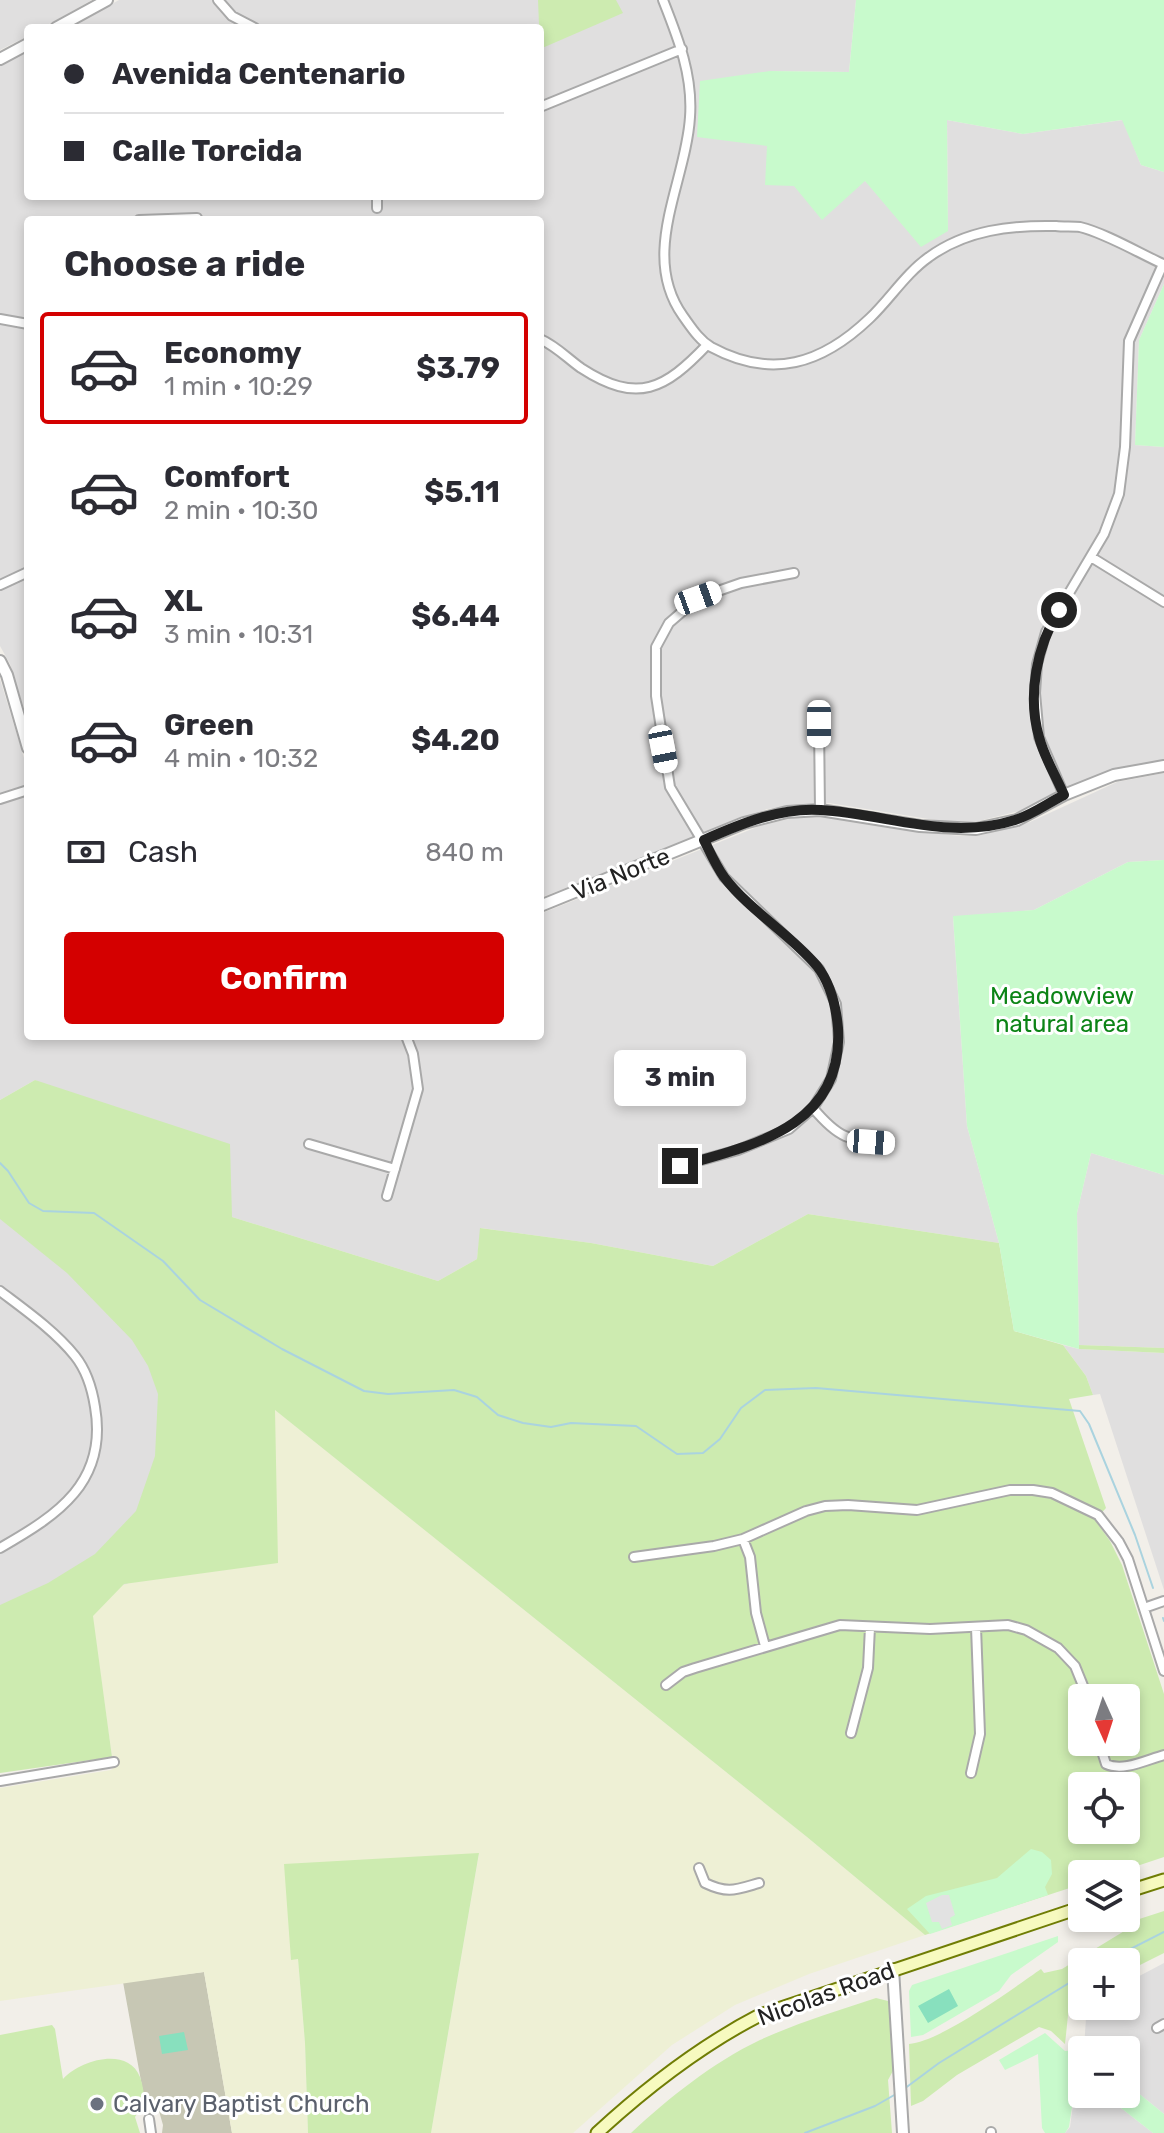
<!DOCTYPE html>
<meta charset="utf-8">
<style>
body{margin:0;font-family:Rubik,sans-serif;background:#f2f2f3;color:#2b2b33;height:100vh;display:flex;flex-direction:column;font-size:30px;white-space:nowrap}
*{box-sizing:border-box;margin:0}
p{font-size:26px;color:#7c7c81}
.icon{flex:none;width:44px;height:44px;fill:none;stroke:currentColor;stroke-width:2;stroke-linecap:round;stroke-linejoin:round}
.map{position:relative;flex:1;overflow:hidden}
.sheet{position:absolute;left:24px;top:216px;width:520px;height:824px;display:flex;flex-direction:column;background:#fff;border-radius:8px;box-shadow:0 4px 12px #0003}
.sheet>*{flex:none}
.banner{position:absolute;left:24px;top:24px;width:520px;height:176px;border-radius:8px;box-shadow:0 4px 12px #0003;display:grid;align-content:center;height:176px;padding:0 40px;background:#fff}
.needle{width:52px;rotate:177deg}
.controls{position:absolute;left:1068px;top:1684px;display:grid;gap:16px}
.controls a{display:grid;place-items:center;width:72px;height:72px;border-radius:8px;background:#fff;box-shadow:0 4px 12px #0003;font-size:40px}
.end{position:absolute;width:36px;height:36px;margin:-18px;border:10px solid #222;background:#fff;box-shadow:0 0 0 4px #fff}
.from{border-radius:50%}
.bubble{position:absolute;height:56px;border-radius:8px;background:#fff;box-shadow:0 4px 12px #0003;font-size:26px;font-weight:700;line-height:56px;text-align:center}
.car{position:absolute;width:24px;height:48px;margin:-24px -12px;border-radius:10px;box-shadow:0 0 6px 2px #0007;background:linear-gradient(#fff 24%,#345 0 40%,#fff 0 76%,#345 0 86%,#fff 0)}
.banner b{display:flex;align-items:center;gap:28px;height:76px;font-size:30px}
.banner b+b{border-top:2px solid #e1e1e2}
.banner i{width:20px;height:20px;background:#2b2b33}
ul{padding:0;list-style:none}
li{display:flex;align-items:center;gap:24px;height:112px;margin:0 16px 12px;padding:0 24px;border:4px solid transparent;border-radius:8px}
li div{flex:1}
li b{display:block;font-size:30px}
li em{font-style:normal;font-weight:700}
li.active{border-color:#d40000}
li>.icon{width:72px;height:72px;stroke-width:1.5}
h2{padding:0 40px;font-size:36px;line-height:96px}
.pay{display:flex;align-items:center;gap:20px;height:88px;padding:0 40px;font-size:30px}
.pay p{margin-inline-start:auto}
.button{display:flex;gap:16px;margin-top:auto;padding:16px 40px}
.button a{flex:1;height:92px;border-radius:8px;background:#d40000;color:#fff;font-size:32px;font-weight:700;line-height:92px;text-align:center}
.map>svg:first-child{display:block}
</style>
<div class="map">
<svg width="1164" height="2133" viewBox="0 0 1164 2133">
<rect width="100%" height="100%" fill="#f2efe9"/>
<path fill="#e0dfdf" d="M0 0H92L42 28H28V36L0 50Z
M119 0H856L849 72 770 71 768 146 865 181 948 230 947 120 1023 134 1123 120 1141 165 1164 172V284L1139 340 1135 445 1164 447V761L1116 768 1062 790 1023 810 975 822 941 821 829 803 767 809 540 898V220H28V721L10 664 0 646V66L28 51V196H540V28H70Z
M0 679 28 771V1036H540V914L762 825 793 818 821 816 915 831 960 836 982 835 1030 822 1117 782 1164 773V860L1128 862 1034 910 953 917 967 1126 999 1243 808 1214 713 1266 591 1243 481 1228 477 1259 438 1281 232 1217 35 1080 0 1100Z
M1091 1153 1164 1175V1348L1079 1345 1077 1213Z
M0 1198 274 1409 278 1563 0 1606Z
M1063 1345 1079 1349 1164 1353V1590L1100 1394 1093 1395 1086 1376Z
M1164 1963V2114L1126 2083V2050L1084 2049 1086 2018 1092 2006H1126V1983Z
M1077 2073 1082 2078V2094H1103L1153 2133H1065L1070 2127Z"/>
<path fill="#c7c7b4" d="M204 1972 232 2133H162L163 2125 159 2111 153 2105 145 2103 123 1982Z"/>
<path fill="#eef0d5" d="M274 1409 807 1837 925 1935 809 1974 735 2005 672 2045 573 2133H431L479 1854 291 1959H298L305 2043 308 2133H232L204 1972 0 2001V1788L111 1770 119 1762 112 1757 89 1590 127 1584Z"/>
<path fill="#cdebb0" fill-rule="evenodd" d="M538 0H616L623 13 540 49Z
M35 1080 230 1144 232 1217 438 1281 477 1259 480 1228 591 1243 713 1266 808 1214 999 1243 1014 1331 1063 1345 1086 1376 1093 1395 1069 1399 1106 1508 1095 1520 1110 1541 1122 1565 1164 1694V1857L1113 1874H1082V1884L925 1935 807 1837 275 1410 278 1563 124 1584 93 1616 112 1757 0 1773V1605L48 1583 95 1554 136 1511 155 1456 158 1394 148 1366 132 1340 67 1273 0 1219V1100ZM1082 1698H1126V1742H1082ZM1082 1786H1126V1830H1082Z
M1079 1345 1164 1348V1353L1079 1349Z
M479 1853 431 2133H308L305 2043 298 1959 291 1960 284 1864Z
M1164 1911V1953L1126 1972V1962H1082V2004L1069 2006 1065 2044 1051 2031 1039 2027 957 2075 923 2101 911 2106 909 2044C940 2042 1014 1988 1041 1969L1044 1973 1062 1969 1126 1930 1127 1923Z
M876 1998 888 2001 892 2006 894 2069 888 2080 892 2133H631C670 2097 712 2063 760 2040 797 2023 837 2011 876 1998Z
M52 2025 55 2029 63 2079C80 2060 128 2046 140 2077 143 2085 144 2095 145 2103L135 2117 140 2133H0V2035Z"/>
<path fill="#c8facc" d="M856 0H1164V172L1141 165 1122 120 1023 134 947 120 948 231 921 247 865 181 822 220 794 186 765 185 767 146 697 137 700 81 770 71 849 72Z
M1164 284V447L1135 445 1139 340Z
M1164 860V1175L1091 1153 1077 1213 1079 1349 1014 1331 999 1243 967 1126 953 916 1034 910 1128 862Z
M1031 1849 1042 1852 1051 1860 1052 1874 1045 1887 1048 1895 930 1934 907 1909 926 1896 997 1878Z
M1058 1936V1942L1011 1975 999 1991 923 2035 911 2037 909 1991 912 1985Z
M1045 2033 1065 2051 1084 2049 1086 2050H1082V2077L1077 2074 1069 2127 1065 2133H1045L1042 2128 1038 2054 1005 2070 999 2060Z
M1126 2083 1164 2114V2133H1153L1103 2094H1126Z"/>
<path fill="#88e0be" d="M949 1989 958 2006 928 2023 918 2006Z
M184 2032 188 2050 162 2054 159 2036Z"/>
<path fill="#e2e2e2" d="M942 1895H949L955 1915 950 1918 952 1925 942 1929 939 1922H932L926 1903Z"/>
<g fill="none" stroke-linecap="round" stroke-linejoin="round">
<path stroke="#aad3df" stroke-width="2" d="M0 1163 8 1171 29 1203 43 1211 94 1213 163 1261 200 1300 282 1349 364 1391 388 1394 454 1390 477 1397 498 1415 523 1423 551 1427 571 1423 636 1426 677 1454 703 1453 720 1439 741 1408 765 1390 816 1388 1080 1411 1089 1424 1135 1535 1153 1588
M1163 1618 1164 1621
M1105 1962 1164 1932
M904 2089 939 2063 1082 1975
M805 2133 875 2106 896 2094"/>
<defs>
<path id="minor" d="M218 0 232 16 255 28
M663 0C678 38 693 75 690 117 686 183 639 254 683 316 691 327 699 340 711 347 772 380 822 364 870 318 890 299 906 273 929 257 966 230 1011 225 1056 226 1063 227 1073 226 1080 227 1105 233 1139 253 1163 264L1129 341 1125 447 1119 494 1104 534 1046 632 1037 664 1035 693 1039 737 1064 795
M540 107 682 49
M377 196V208
M139 220 197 218
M0 319 28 324
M540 339C556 346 567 358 581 368 638 405 665 389 707 345
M1091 557 1164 602
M0 585 28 572
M819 724 820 810
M0 799 28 790
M813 1108C839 1139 848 1140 887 1143
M309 1144 395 1169
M680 1166 738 1150 789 1129 813 1108 831 1079 839 1042 836 1004 819 969 724 877 670 787 656 696V647L669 623 698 598 741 583 794 573
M387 1196 418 1089 413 1054 406 1036
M0 1291C25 1310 55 1331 75 1356 87 1371 92 1388 95 1407 108 1482 58 1515 0 1548
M743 1539 806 1511 825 1506 848 1505 917 1510 1010 1490H1033L1052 1493 1098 1515 1119 1542 1128 1559 1164 1671
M634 1557 714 1546 743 1539 750 1557 756 1613 765 1646
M1144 1608 1164 1601
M666 1685 683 1672 695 1668 840 1625 930 1629 1008 1625 1026 1630 1058 1648 1075 1666 1088 1698
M851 1733 868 1668 870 1627
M1099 1742 1106 1764C1123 1772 1146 1760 1164 1755
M971 1773 980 1734 976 1627
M0 1781 114 1762
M699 1868 705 1883C728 1894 735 1890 759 1883
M1157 2028 1164 2024
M149 2119 151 2133
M991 2132V2133"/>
<path id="tertiary" d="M56 28 107 0
M0 59 28 44
M0 661 7 675 28 748
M540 906 744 823 787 812 820 810 920 826 976 829 1017 820 1064 795 1114 775 1164 766
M893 1969 903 2133"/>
<path id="secondary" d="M1126 1892 1164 1880
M597 2133C647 2087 700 2046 760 2015L1082 1907"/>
</defs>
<use href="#minor" stroke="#a9a9a9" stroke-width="12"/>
<use href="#tertiary" stroke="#a9a9a9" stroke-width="14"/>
<use href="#secondary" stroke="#707d05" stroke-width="15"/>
<use href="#minor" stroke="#fff" stroke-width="8"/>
<use href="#tertiary" stroke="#fff" stroke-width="10"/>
<use href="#secondary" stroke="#f7fabf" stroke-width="11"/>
</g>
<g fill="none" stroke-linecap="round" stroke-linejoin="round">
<path stroke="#222" stroke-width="10" d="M680 1166C755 1145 844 1126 838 1028 836 1006 831 984 817 966 789 933 750 911 724 877 716 866 710 852 704 840 740 824 781 807 821 810 887 814 949 841 1015 820 1032 815 1048 803 1064 795 1056 776 1044 757 1039 737 1027 695 1037 646 1059 610"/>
</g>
<circle fill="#6b7280" stroke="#fff" stroke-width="3" cx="97" cy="2104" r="8"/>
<g text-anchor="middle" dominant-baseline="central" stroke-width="6" stroke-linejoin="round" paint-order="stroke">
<g font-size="24" fill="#222" stroke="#fff">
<text transform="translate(621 874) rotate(-22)">Via Norte</text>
<text transform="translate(826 1994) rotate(-20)">Nicolas Road</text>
</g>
<g font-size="24" fill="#0c8416" stroke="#fff">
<text x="1062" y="996">Meadowview<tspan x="1062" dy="28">natural area</tspan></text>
</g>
<g font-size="24" fill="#5b616d" stroke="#fff" text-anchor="start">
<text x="113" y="2104">Calvary Baptist Church</text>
</g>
</g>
</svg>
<div class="controls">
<a><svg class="needle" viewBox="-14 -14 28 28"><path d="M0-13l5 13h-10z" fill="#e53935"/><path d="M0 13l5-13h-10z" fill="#7c7c81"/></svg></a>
<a><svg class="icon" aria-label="locate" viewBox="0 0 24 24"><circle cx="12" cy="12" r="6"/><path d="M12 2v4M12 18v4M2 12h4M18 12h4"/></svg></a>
<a><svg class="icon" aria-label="layers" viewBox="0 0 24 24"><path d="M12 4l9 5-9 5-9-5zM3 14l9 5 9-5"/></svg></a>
<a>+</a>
<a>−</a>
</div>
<i class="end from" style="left:1059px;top:610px"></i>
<i class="end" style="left:680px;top:1166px"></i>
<div class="bubble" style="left:614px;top:1050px;width:132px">3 min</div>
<i class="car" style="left:698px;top:598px;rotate:70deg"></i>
<i class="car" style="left:819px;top:724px;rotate:180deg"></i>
<i class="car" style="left:663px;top:749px;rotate:169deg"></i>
<i class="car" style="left:871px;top:1142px;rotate:94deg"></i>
<div class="banner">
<b><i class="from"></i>Avenida Centenario</b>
<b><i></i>Calle Torcida</b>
</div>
<section class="sheet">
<h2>Choose a ride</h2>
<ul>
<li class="active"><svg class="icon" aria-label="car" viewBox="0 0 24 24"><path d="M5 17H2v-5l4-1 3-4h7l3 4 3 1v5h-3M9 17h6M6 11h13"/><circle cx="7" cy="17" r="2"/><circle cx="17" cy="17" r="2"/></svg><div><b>Economy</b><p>1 min · 10:29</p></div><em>$3.79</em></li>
<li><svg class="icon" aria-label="car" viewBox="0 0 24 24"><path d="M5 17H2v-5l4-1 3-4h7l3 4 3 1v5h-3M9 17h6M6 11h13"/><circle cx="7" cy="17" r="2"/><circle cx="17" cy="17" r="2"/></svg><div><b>Comfort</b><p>2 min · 10:30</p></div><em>$5.11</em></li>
<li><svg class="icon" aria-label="car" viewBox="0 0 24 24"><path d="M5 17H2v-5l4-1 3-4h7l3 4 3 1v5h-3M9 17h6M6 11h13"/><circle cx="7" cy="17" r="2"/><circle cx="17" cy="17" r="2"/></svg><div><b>XL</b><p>3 min · 10:31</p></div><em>$6.44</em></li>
<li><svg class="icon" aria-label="car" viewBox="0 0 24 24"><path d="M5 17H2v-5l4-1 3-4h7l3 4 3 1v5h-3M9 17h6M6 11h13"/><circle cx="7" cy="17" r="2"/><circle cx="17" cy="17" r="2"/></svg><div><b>Green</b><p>4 min · 10:32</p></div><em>$4.20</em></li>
</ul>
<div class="pay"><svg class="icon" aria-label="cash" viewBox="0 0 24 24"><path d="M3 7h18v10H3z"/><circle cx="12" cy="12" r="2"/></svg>Cash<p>840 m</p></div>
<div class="button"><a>Confirm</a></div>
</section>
</div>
